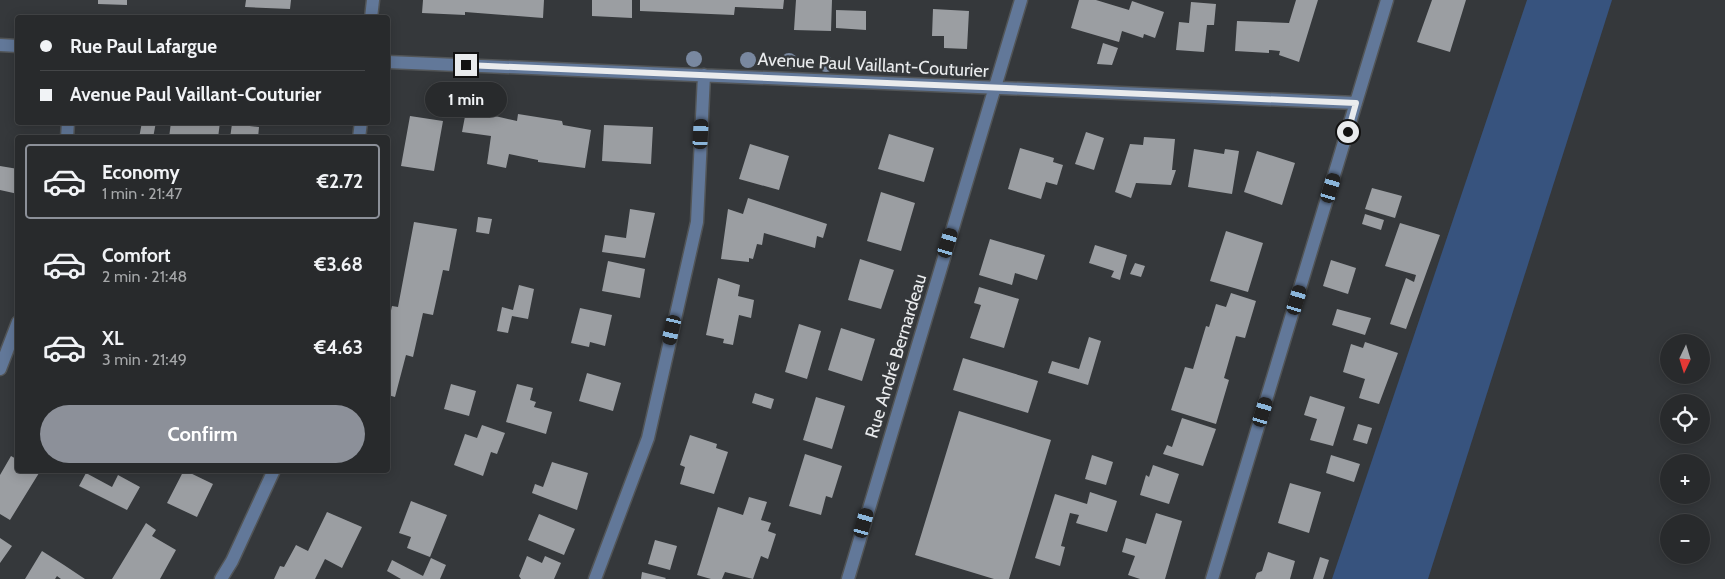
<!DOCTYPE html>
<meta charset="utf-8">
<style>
body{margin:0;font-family:Cabin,sans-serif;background:#303234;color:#f1f3f6;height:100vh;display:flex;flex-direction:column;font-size:19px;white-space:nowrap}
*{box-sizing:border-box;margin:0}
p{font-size:16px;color:#a5a7a9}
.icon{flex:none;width:28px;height:28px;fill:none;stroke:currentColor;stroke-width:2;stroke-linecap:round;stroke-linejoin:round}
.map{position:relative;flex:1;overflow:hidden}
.panel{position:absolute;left:15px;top:135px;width:375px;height:338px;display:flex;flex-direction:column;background:#282a2c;border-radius:5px;box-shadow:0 2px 12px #0003,0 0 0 1px #444648}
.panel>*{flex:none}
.banner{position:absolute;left:15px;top:15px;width:375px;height:110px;border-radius:5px;box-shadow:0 2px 12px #0003,0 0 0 1px #444648;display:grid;align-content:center;height:110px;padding:0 25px;background:#282a2c}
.needle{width:32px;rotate:184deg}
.buttons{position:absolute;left:1660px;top:334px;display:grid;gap:10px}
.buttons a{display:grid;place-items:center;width:50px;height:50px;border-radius:50%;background:#282a2c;box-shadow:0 2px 12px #0003,0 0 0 1px #444648;font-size:25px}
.end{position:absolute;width:22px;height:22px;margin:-11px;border:6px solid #e9ebed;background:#111;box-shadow:0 0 0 2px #111}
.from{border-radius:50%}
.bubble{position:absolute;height:35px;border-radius:18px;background:#282a2c;box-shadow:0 2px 12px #0003,0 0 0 1px #444648;font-size:16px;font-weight:700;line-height:35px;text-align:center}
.car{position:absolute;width:15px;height:30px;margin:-15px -8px;border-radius:6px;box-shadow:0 0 4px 1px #0007;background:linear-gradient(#222 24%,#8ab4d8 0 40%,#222 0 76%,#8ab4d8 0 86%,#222 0)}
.banner b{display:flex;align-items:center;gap:18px;height:48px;font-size:19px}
.banner b+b{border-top:1px solid #444648}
.banner i{width:12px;height:12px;background:#f1f3f6}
ul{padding:9px 0 0;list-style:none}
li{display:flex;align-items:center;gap:15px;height:75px;margin:0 10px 8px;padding:0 15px;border:2px solid transparent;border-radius:5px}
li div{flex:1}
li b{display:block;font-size:19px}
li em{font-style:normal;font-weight:700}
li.active{border-color:#8c9099}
li>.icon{width:45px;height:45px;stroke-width:1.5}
.primary-button{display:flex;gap:10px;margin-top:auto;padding:10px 25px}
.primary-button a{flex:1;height:58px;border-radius:30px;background:#8c9099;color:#fff;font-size:20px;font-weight:700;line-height:58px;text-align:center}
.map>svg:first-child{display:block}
</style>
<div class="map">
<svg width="1725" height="579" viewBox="0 0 1725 579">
<rect width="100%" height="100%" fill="#35383b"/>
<path fill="#37537e" d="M1527 0H1612L1428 579H1332Z"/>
<path fill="#9b9ea2" d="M98 0H127V5L98 4Z
M246 0H291L290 9 245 7Z
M423 0H544L543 18 465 12V15L422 13Z
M592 0H632V18L592 16Z
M640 0H784L783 9 735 7 734 15 640 11Z
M796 0H832L831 31 794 30Z
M1079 0H1096L1129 10 1132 1 1164 12 1155 38 1144 34 1143 38 1122 31 1119 42 1071 28Z
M1296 0H1318L1299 62 1279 55 1280 51 1269 50V53L1235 51 1237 21 1289 23Z
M1432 0H1466L1450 52 1417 42Z
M1191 2 1216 4 1214 25H1207L1204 52 1176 50 1179 22 1189 23Z
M933 9 969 11 967 49 944 48V36H932Z
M836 10 866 11V30L836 28Z
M1103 43 1118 48 1112 65 1097 64Z
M467 106 496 110 495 116 517 121 518 114 562 121 563 125 591 130 585 168 538 162V160L509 154 506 168 487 164 491 136 462 132Z
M410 116 443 121 434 171 401 166Z
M142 122H156L153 138H139Z
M171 122H220L218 138H169Z
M232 124 259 127 258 138H230Z
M604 125 653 127 651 164 602 161Z
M1086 132 1104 138 1094 170 1075 164Z
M889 134 934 148 924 182 878 169Z
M1144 137 1175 139 1172 170H1176L1171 185 1136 183 1131 198 1115 192 1130 144 1143 145Z
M750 144 789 156 779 190 739 179Z
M1020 148 1054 158 1053 162 1063 165 1057 185 1046 182 1041 199 1008 189Z
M1194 149 1224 154 1225 149 1239 151 1232 194 1188 187Z
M1257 151 1295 163 1282 205 1244 192Z
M0 166 18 169V194L0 190Z
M1372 188 1402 196 1395 218 1365 209Z
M881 192 915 203 901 251 867 241Z
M748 198 827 224 823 238 817 236 815 248 764 233 762 245 757 244 753 259 749 258V262L721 259 728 209 743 214Z
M630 209 655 213 645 258 602 252 605 235 626 238Z
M1365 214 1384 220 1381 230 1362 224Z
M478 217 492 219 489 234 476 232Z
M414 222 457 229 449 271 443 270 433 315 423 313 413 357 406 355 395 397 388 395V324L392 306 398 307Z
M1400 223 1440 235 1406 329 1390 324 1406 278 1414 282 1416 275 1385 266Z
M1226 231 1263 243 1248 292 1210 281Z
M990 239 1045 255 1037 280 1015 273 1012 285 979 275Z
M1095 245 1127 255 1120 280 1111 277 1114 271 1089 263Z
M860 259 894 270 881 309 848 300Z
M1331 260 1356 268 1348 294 1323 286Z
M608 261 645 269 640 298 602 291Z
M1135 263 1145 266 1141 277 1130 274Z
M718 278 740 285 738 296 754 300 751 318 739 315 733 345 723 343 724 339 706 335Z
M519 285 534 289 528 319 512 316 508 333 497 331 502 307 513 310Z
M979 287 1019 299 1004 348 970 338 981 305 974 303Z
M1231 293 1256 301 1245 338 1236 336 1224 378 1229 380 1216 424 1171 410 1185 367 1193 369 1206 326 1209 327 1216 304 1226 307Z
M580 308 612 315 605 346 590 342 589 347 571 343Z
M1337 309 1371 318 1365 335 1332 325Z
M799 324 821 331 807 379 785 372Z
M841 328 875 339 862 381 828 370Z
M1089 337 1101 341 1088 385 1048 373 1052 361 1079 369Z
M1365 342 1398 353 1379 404 1359 398 1365 379 1343 372 1351 344 1363 348Z
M963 358 1038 381 1028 413 953 390Z
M587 373 621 383 613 411 579 401Z
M451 384 476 391 469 416 444 409Z
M517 384 533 388 530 400 536 402 534 407 552 412 546 434 506 422Z
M755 393 774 399 771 409 752 403Z
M1310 396 1345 407 1333 446 1310 440 1317 419 1304 415Z
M816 397 845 406 832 449 803 440Z
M959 411 1051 440 1009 579H994L915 555Z
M1182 418 1216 429 1203 466 1163 454 1167 445 1172 447Z
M1358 424 1372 428 1367 444 1353 440Z
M482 425 505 433 497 454 491 452 483 476 454 465 465 434 477 438Z
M690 435 717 444 716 448 728 452 714 494 680 484 685 467 680 465Z
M805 454 842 466 832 498 826 496 821 515 789 506Z
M1092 455 1113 462 1106 485 1085 479Z
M1331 455 1360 464 1354 482 1326 473Z
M11 456 18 460V470H34L39 473 10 520 0 514V475Z
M552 462 588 473 577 510 532 493 535 484 543 487Z
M1153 465 1179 474 1169 504 1140 495 1146 475 1149 477Z
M184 470 213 484 197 517 167 503Z
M86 473 112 487 118 475 140 487 127 510 79 486Z
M1290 483 1321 492 1309 533 1278 523Z
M1090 492 1117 501 1107 532 1076 523 1079 515 1070 513 1061 546 1065 547 1060 566 1035 558 1055 494 1087 504Z
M749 497 767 502 761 520 771 523 768 531 776 534 768 559 761 556 753 579 725 572 722 579H711L697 575 718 507 743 515Z
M411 501 447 515 430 557 407 548 411 537 399 533Z
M327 512 362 527 342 568 325 559 315 579H274L280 566 284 567 296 545 308 551Z
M1156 513 1182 521 1165 579H1140L1128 575 1135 556 1122 552 1126 538 1146 544Z
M539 514 575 529 564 555 528 540Z
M146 523 156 530 152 536 176 550 160 579H112Z
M0 538 12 546 0 563Z
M655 540 677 546 670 570 648 564Z
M42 551 64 565 85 579H61L57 576 55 579H25Z
M1268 552 1295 561 1290 579H1255L1257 573 1262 571Z
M527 556 542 563 545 556 561 563 554 579H521L519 576Z
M1320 557 1329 560 1323 579H1313Z
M431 558 446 565 440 579H401L387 571 392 560 423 576Z
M642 572 666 578 665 579H641Z"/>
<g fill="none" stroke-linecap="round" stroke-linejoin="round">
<defs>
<path id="minor" d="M371 18 373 0
M0 45 18 46
M388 62 1356 103
M67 138 68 122
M359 138 361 122
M0 369 18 322
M221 579 232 561 274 470
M595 579 648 438 697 222 704 75
M848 579 1021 0
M1212 579 1387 0"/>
</defs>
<use href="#minor" stroke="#525557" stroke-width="15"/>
<use href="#minor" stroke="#627899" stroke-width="12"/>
</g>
<g fill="#7988a0">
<circle cx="694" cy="59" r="8"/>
<circle cx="748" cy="60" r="8"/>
<circle cx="789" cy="61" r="8"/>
<circle cx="826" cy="64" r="8"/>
</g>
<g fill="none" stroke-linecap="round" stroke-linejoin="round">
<path stroke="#e9ebed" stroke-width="6" d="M466 65 1356 103 1348 132"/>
</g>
<g text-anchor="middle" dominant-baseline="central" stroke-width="5" stroke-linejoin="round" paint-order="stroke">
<g font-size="18" fill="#e9ebed" stroke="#35383b">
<text transform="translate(873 65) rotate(3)">Avenue Paul Vaillant-Couturier</text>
<text transform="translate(896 356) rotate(-73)">Rue André Bernardeau</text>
</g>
</g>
</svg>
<div class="buttons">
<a><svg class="needle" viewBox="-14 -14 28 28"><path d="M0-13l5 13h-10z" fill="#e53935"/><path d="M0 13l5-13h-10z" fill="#a5a7a9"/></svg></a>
<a><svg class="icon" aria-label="locate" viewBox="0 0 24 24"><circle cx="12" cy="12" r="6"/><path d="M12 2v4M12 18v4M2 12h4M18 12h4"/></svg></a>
<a>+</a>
<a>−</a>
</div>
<i class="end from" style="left:1348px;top:132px"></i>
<i class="end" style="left:466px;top:65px"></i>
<div class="bubble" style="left:425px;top:82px;width:82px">1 min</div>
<i class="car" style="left:701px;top:134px;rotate:3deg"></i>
<i class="car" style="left:1331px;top:188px;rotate:17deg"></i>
<i class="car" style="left:948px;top:243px;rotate:17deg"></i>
<i class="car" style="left:1297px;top:300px;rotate:17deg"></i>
<i class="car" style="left:672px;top:330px;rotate:193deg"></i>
<i class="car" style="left:1263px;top:412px;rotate:17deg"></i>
<i class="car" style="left:864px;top:523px;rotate:16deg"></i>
<div class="banner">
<b><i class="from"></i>Rue Paul Lafargue</b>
<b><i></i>Avenue Paul Vaillant-Couturier</b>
</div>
<section class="panel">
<ul>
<li class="active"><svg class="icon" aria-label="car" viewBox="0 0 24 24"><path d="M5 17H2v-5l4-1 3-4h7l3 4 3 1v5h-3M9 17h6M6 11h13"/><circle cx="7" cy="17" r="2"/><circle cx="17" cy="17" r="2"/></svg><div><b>Economy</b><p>1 min · 21:47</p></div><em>€2.72</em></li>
<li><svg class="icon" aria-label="car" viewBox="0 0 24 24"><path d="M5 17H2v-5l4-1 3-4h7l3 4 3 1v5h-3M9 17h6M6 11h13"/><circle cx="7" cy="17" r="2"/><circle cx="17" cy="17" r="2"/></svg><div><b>Comfort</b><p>2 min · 21:48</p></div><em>€3.68</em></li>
<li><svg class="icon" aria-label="car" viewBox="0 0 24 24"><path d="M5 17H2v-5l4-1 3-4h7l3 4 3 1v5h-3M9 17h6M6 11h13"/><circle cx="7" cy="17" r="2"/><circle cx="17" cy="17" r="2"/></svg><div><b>XL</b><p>3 min · 21:49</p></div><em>€4.63</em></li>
</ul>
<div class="primary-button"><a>Confirm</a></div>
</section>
</div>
